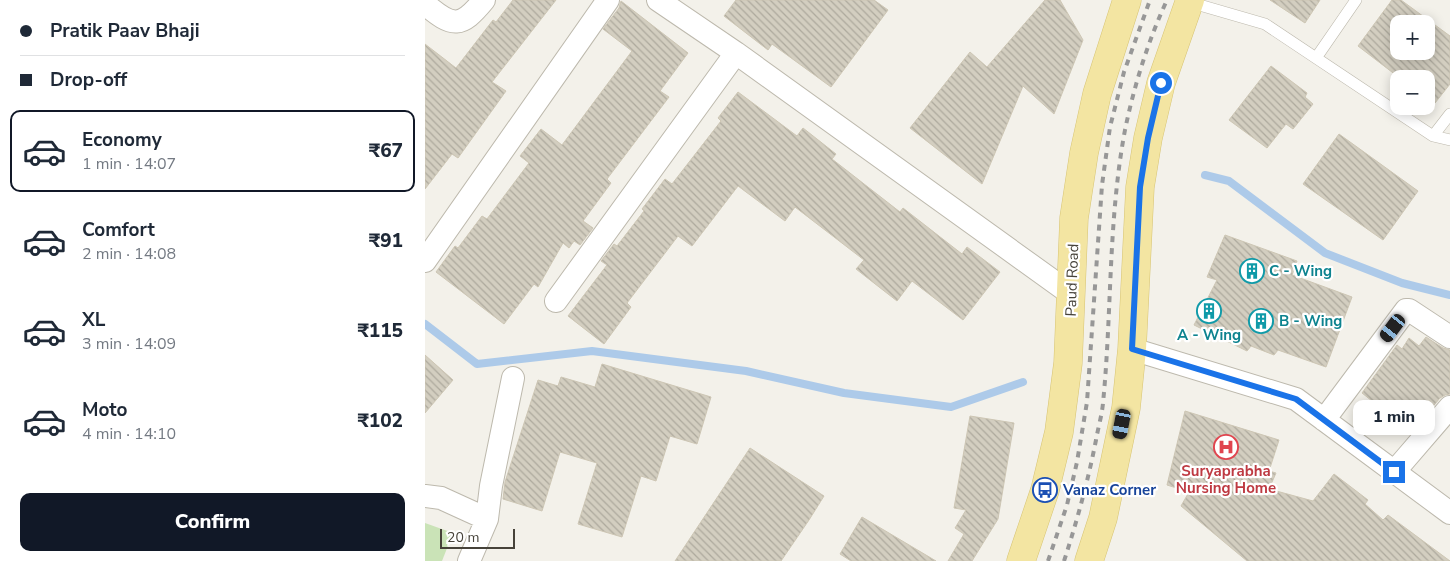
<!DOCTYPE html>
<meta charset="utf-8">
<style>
body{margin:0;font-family:"Nunito Sans",sans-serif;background:#f6f6f7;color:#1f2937;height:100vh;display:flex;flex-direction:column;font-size:19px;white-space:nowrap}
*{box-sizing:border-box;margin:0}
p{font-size:16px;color:#747a83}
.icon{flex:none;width:28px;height:28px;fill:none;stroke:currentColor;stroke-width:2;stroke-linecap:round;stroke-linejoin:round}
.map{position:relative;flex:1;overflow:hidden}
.side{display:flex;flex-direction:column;background:#fff;width:425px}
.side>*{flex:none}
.top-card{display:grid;align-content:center;height:110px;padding:0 20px;background:#fff}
.tools{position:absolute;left:965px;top:15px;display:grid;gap:10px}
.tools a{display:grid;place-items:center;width:45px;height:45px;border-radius:10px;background:#fff;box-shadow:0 2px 12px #0003;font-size:25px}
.scale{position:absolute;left:15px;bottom:12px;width:75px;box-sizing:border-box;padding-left:5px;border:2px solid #464239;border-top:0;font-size:14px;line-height:18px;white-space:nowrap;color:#464239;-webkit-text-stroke:4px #fff;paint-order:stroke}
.end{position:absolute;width:22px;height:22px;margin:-11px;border:6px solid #1a73e8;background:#fff;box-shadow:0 0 0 2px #fff}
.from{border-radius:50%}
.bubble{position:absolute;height:35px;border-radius:10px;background:#fff;box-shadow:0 2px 12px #0003;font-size:16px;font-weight:800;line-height:35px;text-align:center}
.car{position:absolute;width:15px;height:30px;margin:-15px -8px;border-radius:6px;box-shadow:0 0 4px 1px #0007;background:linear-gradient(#222 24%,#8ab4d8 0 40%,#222 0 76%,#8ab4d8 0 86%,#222 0)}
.top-card b{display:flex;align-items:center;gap:18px;height:48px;font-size:19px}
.top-card b+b{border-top:1px solid #e0e1e3}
.top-card i{width:12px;height:12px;background:#1f2937}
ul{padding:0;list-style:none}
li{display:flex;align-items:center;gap:15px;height:82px;margin:0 10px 8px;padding:0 10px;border:2px solid transparent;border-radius:10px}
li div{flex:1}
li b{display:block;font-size:19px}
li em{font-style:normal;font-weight:800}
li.active{border-color:#111827}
li>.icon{width:45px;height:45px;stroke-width:1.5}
.primary-button{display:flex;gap:10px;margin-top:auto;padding:10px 20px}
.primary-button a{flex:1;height:58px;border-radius:10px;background:#111827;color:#fff;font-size:20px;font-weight:800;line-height:58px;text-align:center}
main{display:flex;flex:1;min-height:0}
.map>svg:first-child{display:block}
</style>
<main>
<section class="side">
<div class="top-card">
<b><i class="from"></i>Pratik Paav Bhaji</b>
<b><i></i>Drop-off</b>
</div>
<ul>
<li class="active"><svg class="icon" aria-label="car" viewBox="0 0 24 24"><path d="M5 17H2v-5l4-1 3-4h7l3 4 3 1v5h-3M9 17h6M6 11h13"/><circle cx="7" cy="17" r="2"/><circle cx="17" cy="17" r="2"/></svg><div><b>Economy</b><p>1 min · 14:07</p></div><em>₹67</em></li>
<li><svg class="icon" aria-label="car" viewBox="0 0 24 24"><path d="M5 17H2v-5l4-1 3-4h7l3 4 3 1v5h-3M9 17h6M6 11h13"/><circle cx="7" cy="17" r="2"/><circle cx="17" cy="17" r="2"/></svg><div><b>Comfort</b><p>2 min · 14:08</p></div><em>₹91</em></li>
<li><svg class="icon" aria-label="car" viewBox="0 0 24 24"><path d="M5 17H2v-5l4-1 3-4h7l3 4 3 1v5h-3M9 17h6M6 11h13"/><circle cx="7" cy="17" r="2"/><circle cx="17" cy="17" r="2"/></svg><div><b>XL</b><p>3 min · 14:09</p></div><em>₹115</em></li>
<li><svg class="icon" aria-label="car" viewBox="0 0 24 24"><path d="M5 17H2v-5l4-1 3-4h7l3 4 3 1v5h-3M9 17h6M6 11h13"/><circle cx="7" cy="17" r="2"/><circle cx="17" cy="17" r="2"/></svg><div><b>Moto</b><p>4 min · 14:10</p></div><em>₹102</em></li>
</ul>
<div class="primary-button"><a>Confirm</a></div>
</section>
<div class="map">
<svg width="1025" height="561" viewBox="0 0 1025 561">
<defs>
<pattern id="building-back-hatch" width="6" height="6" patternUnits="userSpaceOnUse" patternTransform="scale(1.25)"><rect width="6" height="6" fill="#d3cec0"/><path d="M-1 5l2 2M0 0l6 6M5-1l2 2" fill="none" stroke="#ada99d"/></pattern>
</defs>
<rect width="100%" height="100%" fill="#f3f1ea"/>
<path fill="#cae3b7" d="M0 523 28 533 17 561H0Z"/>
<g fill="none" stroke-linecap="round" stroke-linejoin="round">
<path stroke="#adcae9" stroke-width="8" d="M780 175 804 181 900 253 977 283 1025 295
M0 324 52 364 167 351 321 371 419 393 526 407 598 382"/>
</g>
<path fill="url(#building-back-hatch)" stroke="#cdc6b4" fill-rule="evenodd" d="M88 0H131L67 82 81 91 33 158 27 154 0 189V44L31 68 68 20 71 22Z
M311 0H449L463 10 406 87 347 44 343 50 299 16Z
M620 0H635L658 40 629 114 598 86 557 184 485 128 545 52 562 67Z
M845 0H895L880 23Z
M967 0H976L1025 36V84L1010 103 1001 97V79H976L933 46ZM974 24H1001V51H974Z
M196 1 263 53 235 91 244 97 182 179 186 183 158 221 168 228 155 245 149 241 144 248 138 243 113 287 109 284 79 324 11 272 30 246 33 248 57 216 62 219 104 163 95 156 116 129 137 145 207 51 178 29 194 8Z
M846 66 882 93 880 97 888 104 868 129 861 124 842 148 804 120Z
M313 92 372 136 378 128 411 154 407 159 475 212 478 208 537 254 542 247 575 272 538 320 487 281 472 301 431 269 439 260 370 207 360 221 313 186 267 246 253 236 202 303 206 307 179 344 143 316 182 265 176 261 189 244 192 246 219 211 217 209 240 179 247 184 296 121 293 118Z
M914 134 993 191 958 240 878 184Z
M800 235 872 261 867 275 927 297 901 367 853 350 849 355 826 346 822 351 769 325 792 280 782 277Z
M1001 337 1018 348 1025 350V394L1020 395 1015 398 986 432 937 393 972 345 977 349 984 338 994 346Z
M0 355 28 380 0 413Z
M177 364 286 397 272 444 245 436 231 481 216 476 197 537 153 524 172 463 135 452 117 511 78 499 80 482 113 380 133 386 136 377 170 387Z
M760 411 854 440 844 471 851 473 844 489 888 501 909 474 943 500 940 504 958 520 963 515 1025 561H822L756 506 764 492 742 485Z
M545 416 589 423 573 519 547 561H523L539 534 530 528 541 510 529 508Z
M325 448 399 496 384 520 356 561H250Z
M437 517 511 561H426L415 554Z"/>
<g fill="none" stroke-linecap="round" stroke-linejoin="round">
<defs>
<path id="service" d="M764 2 840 24 1008 136 1025 140
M891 58 931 0
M1008 136 1025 114"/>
<path id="minor" d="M233 0 311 53 646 294
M0 4C28 28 36 28 59 0
M0 261 183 0
M131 301 311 53
M707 349 871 399 1025 513
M899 420 981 310H984L1025 337
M969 472 1025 407
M0 496 16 498 62 519
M44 561 62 519 66 486 88 378"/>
<path id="primary" d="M596 561 620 490 634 432 643 363 649 218 659 153 672 94 702 0
M664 561 678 518 701 408 707 349 715 187 723 138 736 83 765 0"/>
</defs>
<use href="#service" stroke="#bdb9ad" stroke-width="12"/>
<use href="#minor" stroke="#bdb9ad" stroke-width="24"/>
<use href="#primary" stroke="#d7c474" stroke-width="29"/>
<use href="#service" stroke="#fff" stroke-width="11"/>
<use href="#minor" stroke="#fff" stroke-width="22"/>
<use href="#primary" stroke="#f3e5a2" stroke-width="28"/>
<path stroke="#979797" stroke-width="4" stroke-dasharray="6 6" stroke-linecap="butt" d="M623 561 642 505 652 462 662 402 677 185 685 127 699 72 725 0
M639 561C652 521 663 481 671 440 673 428 677 415 678 403 687 312 683 220 700 130 709 86 723 41 742 0"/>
</g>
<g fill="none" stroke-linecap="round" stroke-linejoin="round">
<path stroke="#1a73e8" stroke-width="6" d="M736 83 723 138 715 187 707 349 871 399 969 472"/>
</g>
<defs>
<symbol id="building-ring" viewBox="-11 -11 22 22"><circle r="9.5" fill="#fff" stroke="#0f9aa8" stroke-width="1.5"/><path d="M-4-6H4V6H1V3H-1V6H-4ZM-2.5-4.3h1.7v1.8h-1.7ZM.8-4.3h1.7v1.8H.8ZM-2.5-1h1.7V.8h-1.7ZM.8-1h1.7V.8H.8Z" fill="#0f9aa8"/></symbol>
<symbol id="hospital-ring" viewBox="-11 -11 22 22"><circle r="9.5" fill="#fff" stroke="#e0444e" stroke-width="1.5"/><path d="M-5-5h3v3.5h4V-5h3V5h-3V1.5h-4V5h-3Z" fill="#e0444e"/></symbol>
<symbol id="bus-ring" viewBox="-11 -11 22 22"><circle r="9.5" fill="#fff" stroke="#1a4fb4" stroke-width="1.5"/><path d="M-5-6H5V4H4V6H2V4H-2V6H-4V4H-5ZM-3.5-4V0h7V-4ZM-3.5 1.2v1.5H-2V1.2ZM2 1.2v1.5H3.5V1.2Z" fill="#1a4fb4"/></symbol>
</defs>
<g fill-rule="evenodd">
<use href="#building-ring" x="813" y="257" width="28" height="28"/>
<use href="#building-ring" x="770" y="297" width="28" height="28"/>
<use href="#building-ring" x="822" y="307" width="28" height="28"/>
<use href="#hospital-ring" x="787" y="433" width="28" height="28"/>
<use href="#bus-ring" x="606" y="476" width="28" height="28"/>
</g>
<g text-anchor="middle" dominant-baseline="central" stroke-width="4.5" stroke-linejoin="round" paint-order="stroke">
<g font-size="15" font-weight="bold" fill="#0d838f" stroke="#fff" text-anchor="start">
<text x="844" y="271">C - Wing</text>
<text x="854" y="321">B - Wing</text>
<text x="784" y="335" text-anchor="middle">A - Wing</text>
</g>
<g font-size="15" fill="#464239" stroke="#fff">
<text transform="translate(647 280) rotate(-88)">Paud Road</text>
</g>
<g font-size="15" font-weight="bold" fill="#be3a42" stroke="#fff">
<text x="801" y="471">Suryaprabha<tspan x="801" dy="17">Nursing Home</tspan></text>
</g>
<g font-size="15" font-weight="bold" fill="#164399" stroke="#fff" text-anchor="start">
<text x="638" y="490">Vanaz Corner</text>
</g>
</g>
</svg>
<div class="tools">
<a>+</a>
<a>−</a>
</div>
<div class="scale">20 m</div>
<i class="end from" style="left:736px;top:83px"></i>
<i class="end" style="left:969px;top:472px"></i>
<div class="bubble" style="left:928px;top:400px;width:82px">1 min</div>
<i class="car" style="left:968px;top:328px;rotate:217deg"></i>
<i class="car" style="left:697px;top:424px;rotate:191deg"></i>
</div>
</main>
